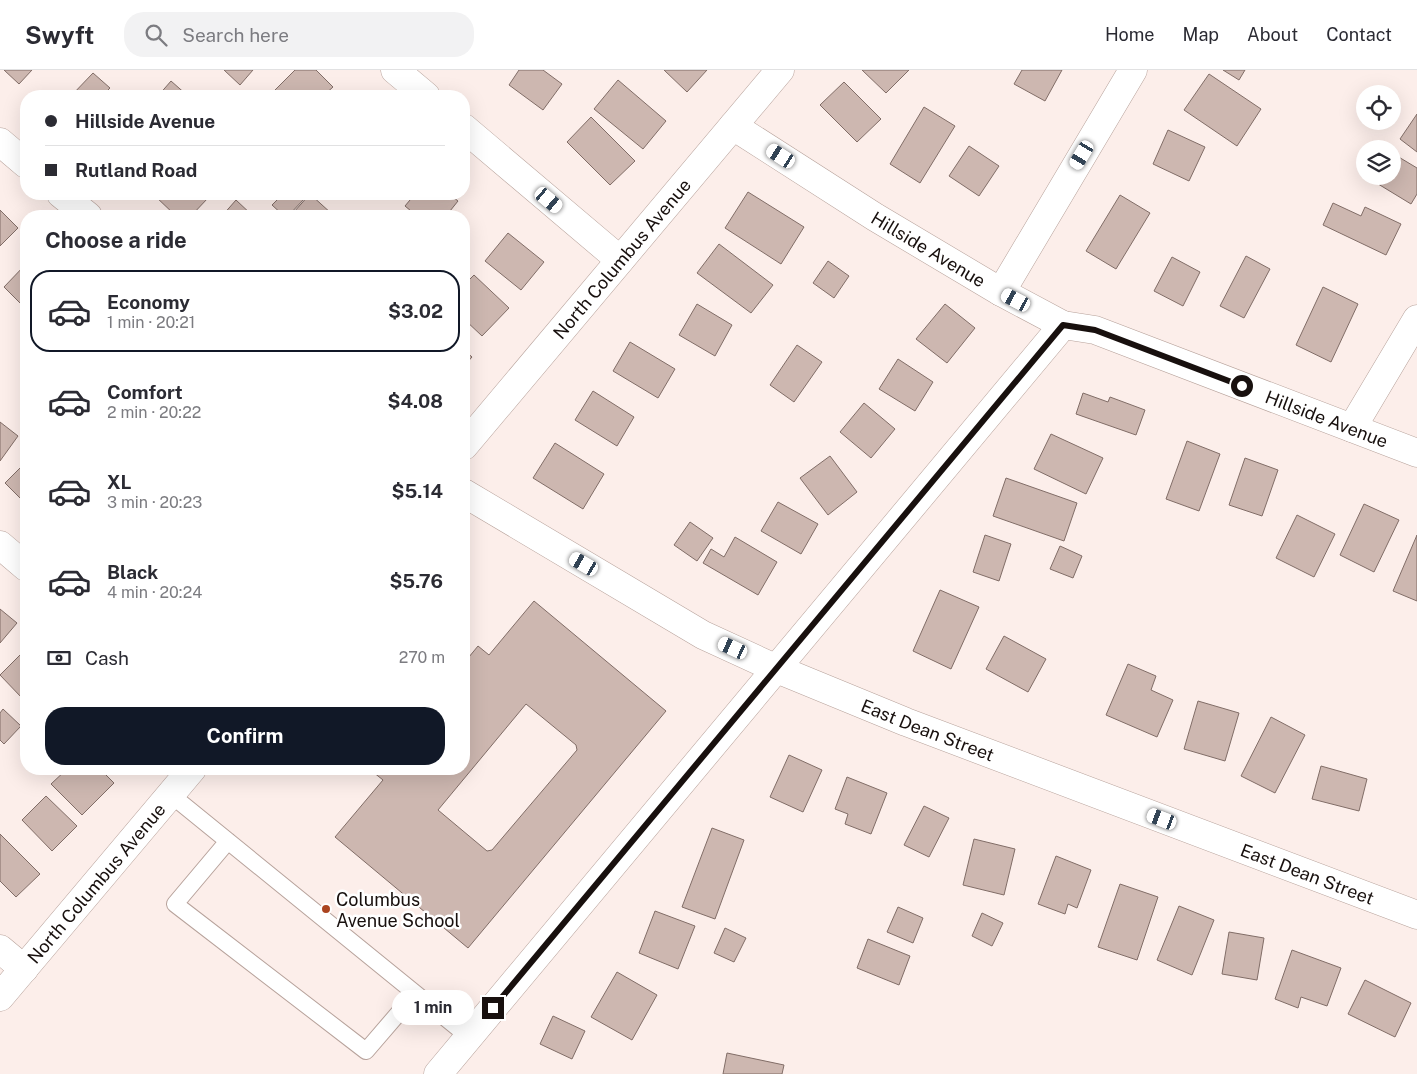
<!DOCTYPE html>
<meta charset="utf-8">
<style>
body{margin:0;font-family:"Public Sans",sans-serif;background:#f2f2f3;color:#2b2b33;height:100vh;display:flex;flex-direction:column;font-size:19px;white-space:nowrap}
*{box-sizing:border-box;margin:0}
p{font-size:16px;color:#7c7c81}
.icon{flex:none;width:28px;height:28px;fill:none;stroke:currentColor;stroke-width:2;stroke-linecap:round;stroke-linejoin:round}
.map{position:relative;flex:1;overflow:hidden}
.details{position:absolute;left:20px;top:140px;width:450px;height:565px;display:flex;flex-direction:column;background:#fff;border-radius:20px;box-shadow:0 5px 20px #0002}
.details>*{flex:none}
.banner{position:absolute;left:20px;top:20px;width:450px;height:110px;border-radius:20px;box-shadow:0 5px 20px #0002;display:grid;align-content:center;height:110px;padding:0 25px;background:#fff}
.tools{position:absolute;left:1356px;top:15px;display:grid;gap:10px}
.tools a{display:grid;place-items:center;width:45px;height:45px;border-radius:50%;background:#fff;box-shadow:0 5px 20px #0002;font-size:25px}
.end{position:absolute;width:22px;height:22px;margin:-11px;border:6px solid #18100e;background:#fff;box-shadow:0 0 0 2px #fff}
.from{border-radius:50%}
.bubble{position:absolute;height:35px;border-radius:18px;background:#fff;box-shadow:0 5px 20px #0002;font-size:16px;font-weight:700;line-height:35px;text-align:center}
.car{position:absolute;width:15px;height:30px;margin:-15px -8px;border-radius:6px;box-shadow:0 0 4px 1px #0007;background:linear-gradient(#fff 24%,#345 0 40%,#fff 0 76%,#345 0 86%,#fff 0)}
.banner b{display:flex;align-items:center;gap:18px;height:48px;font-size:19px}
.banner b+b{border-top:1px solid #e1e1e2}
.banner i{width:12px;height:12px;background:#2b2b33}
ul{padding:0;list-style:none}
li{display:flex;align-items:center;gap:15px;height:82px;margin:0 10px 8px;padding:0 15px;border:2px solid transparent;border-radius:20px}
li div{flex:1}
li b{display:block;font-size:19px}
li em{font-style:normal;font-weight:700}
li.selected{border-color:#111827}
li>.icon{width:45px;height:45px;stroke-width:1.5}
h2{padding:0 25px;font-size:22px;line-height:60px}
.pay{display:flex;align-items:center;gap:12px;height:55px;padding:0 25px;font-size:19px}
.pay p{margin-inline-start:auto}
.action{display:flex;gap:10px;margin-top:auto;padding:10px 25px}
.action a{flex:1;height:58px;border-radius:20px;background:#111827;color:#fff;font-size:20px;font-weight:700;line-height:58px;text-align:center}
header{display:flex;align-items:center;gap:30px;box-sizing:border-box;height:70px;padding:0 25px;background:#fff;border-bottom:1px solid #e1e1e2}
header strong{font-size:24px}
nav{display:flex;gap:28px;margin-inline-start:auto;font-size:18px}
.search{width:350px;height:45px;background:#f2f2f3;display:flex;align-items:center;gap:12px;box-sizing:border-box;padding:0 18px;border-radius:20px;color:#7c7c81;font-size:19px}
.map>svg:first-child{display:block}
</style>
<header>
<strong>Swyft</strong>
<div class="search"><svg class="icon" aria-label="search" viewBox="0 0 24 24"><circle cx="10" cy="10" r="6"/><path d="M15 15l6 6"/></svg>Search here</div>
<nav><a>Home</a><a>Map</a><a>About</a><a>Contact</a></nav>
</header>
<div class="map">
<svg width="1417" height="1004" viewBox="0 0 1417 1004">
<rect width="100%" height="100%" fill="#fceeea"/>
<path fill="#cdb7b0" stroke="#816d67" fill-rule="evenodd" d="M4 0H32L19 14Z
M224 0H253L240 15Z
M295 0H316L333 17 323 26H271L270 25Z
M519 0H543L562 14 543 40 509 15Z
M664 0H707L687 22Z
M862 0H909L886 23Z
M1022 0H1062L1045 31 1014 14Z
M1223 0H1245L1239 10Z
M93 3 110 18 102 26H71Z
M1209 4 1261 39 1237 76 1184 40Z
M618 10 666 51 643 79 594 39Z
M171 11 188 26H158Z
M844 12 881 49 857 72 820 35Z
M924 37 955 56 920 113 890 94Z
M1417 44V82L1400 69Z
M591 47 635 91 610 115 567 72Z
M1168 60 1205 77 1189 111 1153 94Z
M969 76 999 96 979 126 949 106Z
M1392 83 1417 98V124L1411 134 1365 106H1392Z
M748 122 804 157 781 194 725 158Z
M155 124H204L208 128 191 146H176L154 125Z
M283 124H300L305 128 288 146H284L272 135Z
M310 124 332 144 330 146H296L293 143Z
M415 124H449L458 131 446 146H417L405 136Z
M1120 125 1150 143 1116 199 1086 181Z
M236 130 253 146H222Z
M1333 133 1361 146 1365 137 1401 154 1386 185 1323 155Z
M0 140 18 158 0 176Z
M508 163 544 192 521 220 485 191Z
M719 174 773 215 751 243 697 203Z
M1246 186 1270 199 1244 248 1220 236Z
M1172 187 1200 202 1183 236 1154 221Z
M828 191 849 206 834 228 813 213Z
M26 194V239L4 217Z
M474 205 509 238 482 266 464 249V215Z
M1323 217 1358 234 1331 292 1296 275Z
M697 234 732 255 715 286 679 265Z
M945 234 975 258 947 293 916 269Z
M630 272 675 299 658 328 613 301Z
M797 275 822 292 794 332 770 315Z
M464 280 472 287 464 296Z
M898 289 933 312 915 341 879 319Z
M593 321 634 347 617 376 575 350Z
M1083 323 1108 332 1110 327 1145 340 1136 365 1076 344Z
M864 333 895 359 871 388 840 362Z
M0 352 18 366 0 391Z
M1051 364 1103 388 1086 424 1034 399Z
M1187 371 1220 384 1199 441 1166 429Z
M555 373 604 404 583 439 533 408Z
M830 386 857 422 828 445 800 408Z
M1245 388 1278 400 1262 446 1229 435Z
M26 392V434L5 413Z
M1006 408 1077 433 1064 471 993 446Z
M778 432 818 454 801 484 761 461Z
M1364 434 1399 450 1374 502 1340 485Z
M1297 445 1335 464 1314 507 1276 488Z
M690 452 713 468 697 491 674 475Z
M985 465 1011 474 999 511 973 502Z
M1417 465V531L1393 521Z
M735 467 777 492 758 525 703 493 711 479 724 487Z
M1060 476 1082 486 1073 508 1050 499Z
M940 520 979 537 951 599 913 581Z
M534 531 666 641 468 878 335 767 383 710 373 702 376 699H464V593L478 576 489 585ZM526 634 576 675 577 680 492 780 487 781 438 740Z
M0 539 17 553 0 573Z
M1004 566 1046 589 1028 622 986 599Z
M26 579V623L22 628 0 605Z
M1128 594 1156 606 1151 620 1173 630 1157 667 1106 645Z
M1198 631 1239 643 1225 691 1184 679Z
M3 639 21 656 4 674 0 670V643Z
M1271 647 1305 665 1275 723 1241 706Z
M789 685 822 700 803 742 770 727Z
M1321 696 1367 709 1359 741 1312 729Z
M67 699H100L114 713 82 745 51 714Z
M847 707 887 723 871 764 845 754 848 744 835 739Z
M46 726 77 756 52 781 22 750Z
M924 736 949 748 929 787 904 775Z
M712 758 744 770 715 849 682 837Z
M0 764 40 804 16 827 0 811Z
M974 769 1015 779 1004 825 963 815Z
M1056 786 1091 800 1077 838 1068 834 1065 844 1038 834Z
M1120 814 1158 827 1137 890 1098 877Z
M1179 836 1214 850 1192 905 1157 890Z
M898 837 923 848 913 873 887 862Z
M655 841 695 856 678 899 639 883Z
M982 843 1003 853 992 876 972 866Z
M725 858 746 868 734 892 714 883Z
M1229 862 1264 868 1257 910 1222 904Z
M868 869 910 886 899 915 857 898Z
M1292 880 1341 898 1327 936 1301 927 1298 938 1275 929Z
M617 902 657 925 632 970 591 947Z
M1365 910 1411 933 1395 967 1348 944Z
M553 946 585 961 572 989 540 974Z
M727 983 784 995 782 1004H723Z"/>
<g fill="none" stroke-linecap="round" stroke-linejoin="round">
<defs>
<path id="service" d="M170 724 469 967
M228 771 175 834 366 981 415 924"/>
<g id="minor">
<path d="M395 0 426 26"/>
<path id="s1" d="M733 56 875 147 1001 222 1063 255 1095 260 1417 383"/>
<path d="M464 58 620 190"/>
<path d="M0 72 26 94"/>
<path d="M61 124 88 146"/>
<path d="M1001 222 1133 0"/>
<path d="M1352 358 1417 249"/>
<path id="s2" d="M464 376 780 0"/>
<path id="s3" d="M464 423 703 565 777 599 906 652 1417 845"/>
<path d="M0 475 26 497"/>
<path d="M0 879 24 899"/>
<path id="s4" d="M0 927 192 699"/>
<path d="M438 1004 1063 255"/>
</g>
</defs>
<use href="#service" stroke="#b7a29b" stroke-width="18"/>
<use href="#minor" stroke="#b7a29b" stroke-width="29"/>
<use href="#service" stroke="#fff" stroke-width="16"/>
<use href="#minor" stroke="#fff" stroke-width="28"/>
</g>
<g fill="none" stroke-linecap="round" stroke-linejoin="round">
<path stroke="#18100e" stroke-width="6" d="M493 938 1063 255 1095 260 1242 316"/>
</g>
<circle fill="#ab441f" stroke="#fff" stroke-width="2" cx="326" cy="839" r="5"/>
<g text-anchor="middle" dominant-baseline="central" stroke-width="5" stroke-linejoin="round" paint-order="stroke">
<g font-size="18" fill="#18100e" stroke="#fff">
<text stroke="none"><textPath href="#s1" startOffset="231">Hillside Avenue</textPath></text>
<text stroke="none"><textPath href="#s2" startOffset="245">North Columbus Avenue</textPath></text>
<text stroke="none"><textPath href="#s1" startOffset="666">Hillside Avenue</textPath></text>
<text stroke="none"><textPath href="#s3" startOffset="522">East Dean Street</textPath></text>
<text stroke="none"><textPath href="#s3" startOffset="928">East Dean Street</textPath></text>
<text stroke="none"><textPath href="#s4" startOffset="149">North Columbus Avenue</textPath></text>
</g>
<g font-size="18" fill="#18100e" stroke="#fff" text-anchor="start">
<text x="336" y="829">Columbus<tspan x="336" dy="21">Avenue School</tspan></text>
</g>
</g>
</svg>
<div class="tools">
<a><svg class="icon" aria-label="locate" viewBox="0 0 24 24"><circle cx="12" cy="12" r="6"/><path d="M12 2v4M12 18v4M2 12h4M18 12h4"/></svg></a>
<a><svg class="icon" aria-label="layers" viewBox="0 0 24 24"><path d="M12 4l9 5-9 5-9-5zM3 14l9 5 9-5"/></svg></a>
</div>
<i class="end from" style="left:1242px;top:316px"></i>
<i class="end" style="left:493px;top:938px"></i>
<div class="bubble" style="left:392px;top:920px;width:82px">1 min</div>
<i class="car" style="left:1082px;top:85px;rotate:211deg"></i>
<i class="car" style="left:781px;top:86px;rotate:303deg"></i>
<i class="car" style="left:549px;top:130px;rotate:130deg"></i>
<i class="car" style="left:1016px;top:230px;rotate:298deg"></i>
<i class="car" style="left:584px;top:494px;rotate:300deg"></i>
<i class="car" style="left:733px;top:578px;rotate:295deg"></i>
<i class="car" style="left:1162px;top:749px;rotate:291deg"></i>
<div class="banner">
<b><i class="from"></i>Hillside Avenue</b>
<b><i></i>Rutland Road</b>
</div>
<section class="details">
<h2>Choose a ride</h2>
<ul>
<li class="selected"><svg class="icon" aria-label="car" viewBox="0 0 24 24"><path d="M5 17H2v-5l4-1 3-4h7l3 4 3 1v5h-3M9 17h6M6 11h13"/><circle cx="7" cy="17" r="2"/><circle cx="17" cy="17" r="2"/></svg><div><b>Economy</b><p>1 min · 20:21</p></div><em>$3.02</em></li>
<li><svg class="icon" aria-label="car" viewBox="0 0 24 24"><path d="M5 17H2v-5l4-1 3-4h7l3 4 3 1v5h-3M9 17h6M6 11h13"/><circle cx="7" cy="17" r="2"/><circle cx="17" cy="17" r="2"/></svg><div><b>Comfort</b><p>2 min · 20:22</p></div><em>$4.08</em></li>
<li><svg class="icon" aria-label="car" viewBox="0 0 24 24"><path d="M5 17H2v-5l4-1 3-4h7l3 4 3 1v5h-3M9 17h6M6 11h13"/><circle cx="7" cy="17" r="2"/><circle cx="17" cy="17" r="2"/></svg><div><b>XL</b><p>3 min · 20:23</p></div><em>$5.14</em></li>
<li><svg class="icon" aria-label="car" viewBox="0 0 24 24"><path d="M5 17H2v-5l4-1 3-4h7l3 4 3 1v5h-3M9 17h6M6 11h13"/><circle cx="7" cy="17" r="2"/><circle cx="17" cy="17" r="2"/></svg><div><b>Black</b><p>4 min · 20:24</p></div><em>$5.76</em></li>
</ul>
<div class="pay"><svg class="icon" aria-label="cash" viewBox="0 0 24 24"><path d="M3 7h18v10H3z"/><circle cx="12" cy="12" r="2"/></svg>Cash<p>270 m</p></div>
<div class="action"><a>Confirm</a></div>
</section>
</div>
